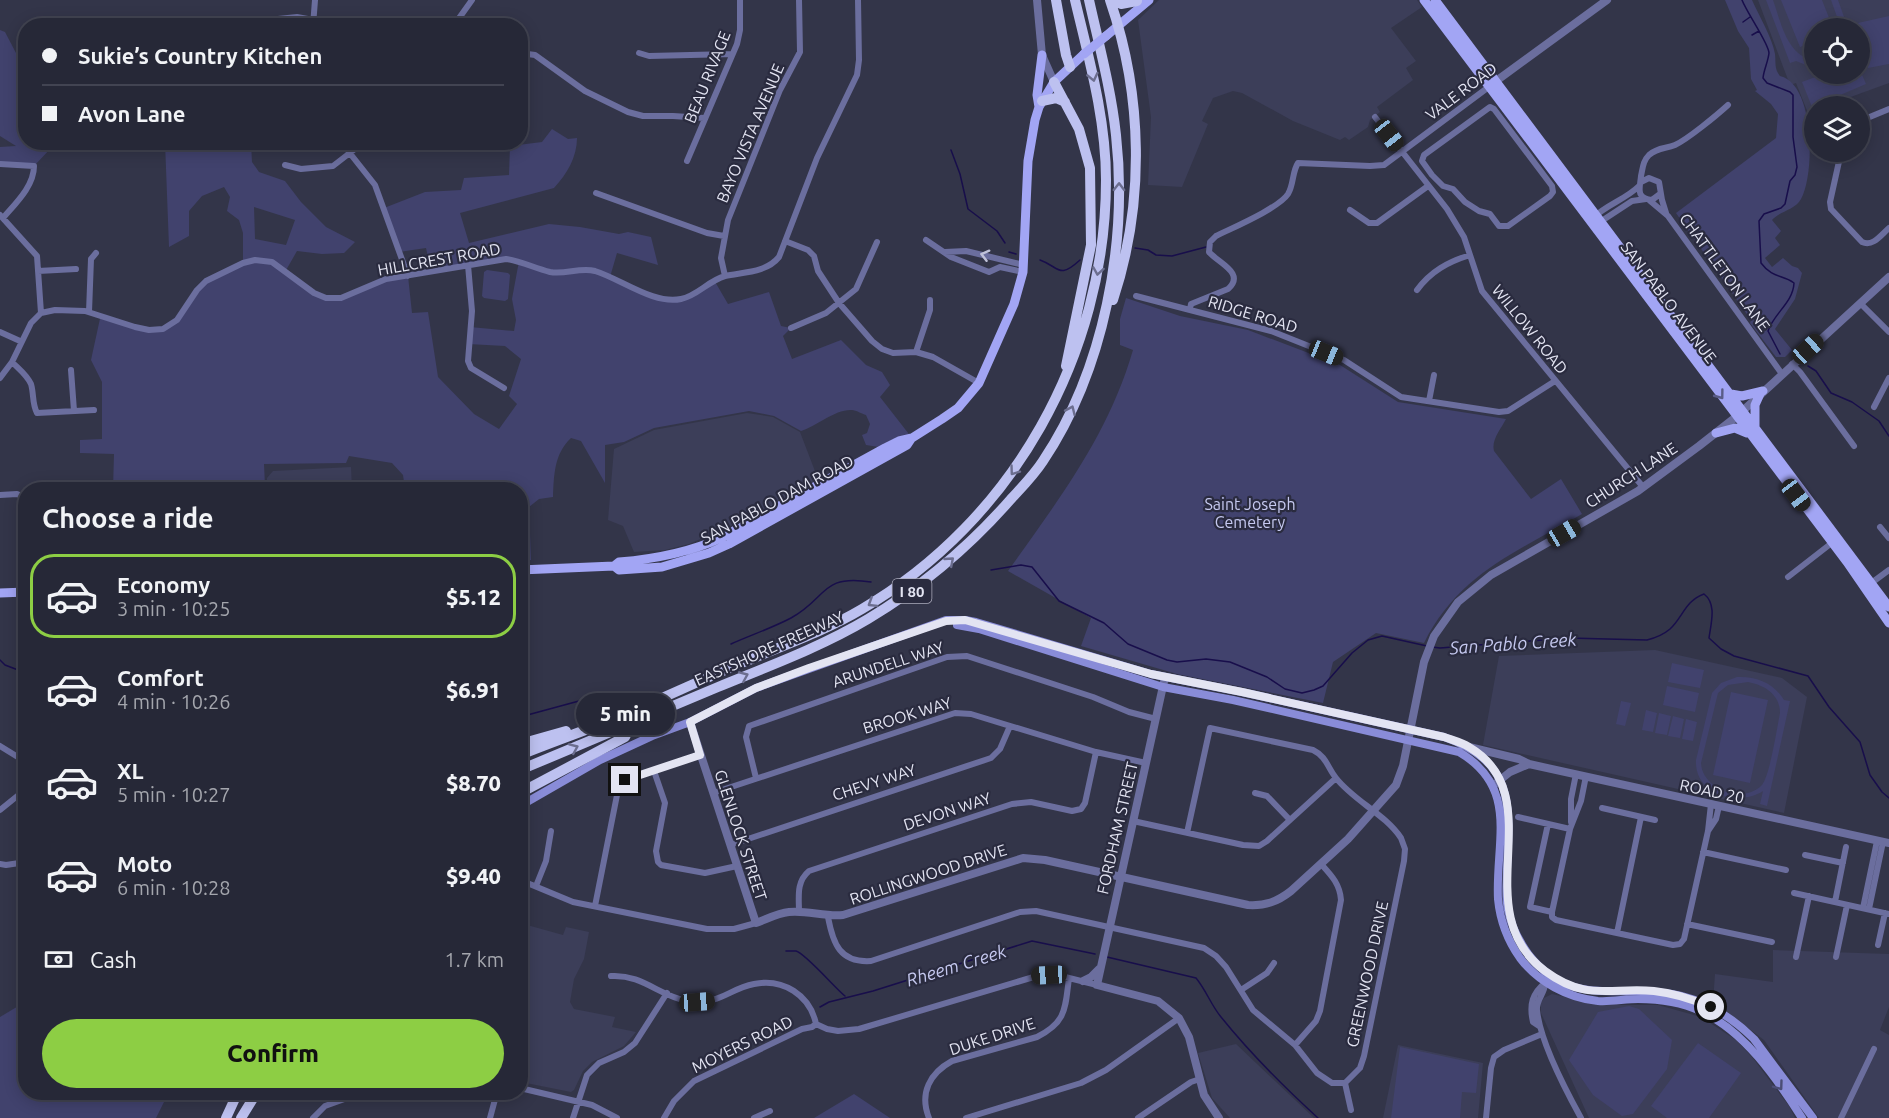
<!DOCTYPE html>
<meta charset="utf-8">
<style>
body{margin:0;font-family:Ubuntu,sans-serif;background:#2e303f;color:#f1f3f6;height:100vh;display:flex;flex-direction:column;font-size:22px;white-space:nowrap}
*{box-sizing:border-box;margin:0}
p{font-size:20px;color:#a4a6ad}
.icon{flex:none;width:33px;height:33px;fill:none;stroke:currentColor;stroke-width:2;stroke-linecap:round;stroke-linejoin:round}
.map{position:relative;flex:1;overflow:hidden}
.details{position:absolute;left:18px;top:482px;width:510px;height:618px;display:flex;flex-direction:column;background:#262837;border-radius:24px;box-shadow:0 3px 15px #0003,0 0 0 2px #424452}
.details>*{flex:none}
.hud{position:absolute;left:18px;top:18px;width:510px;height:132px;border-radius:24px;box-shadow:0 3px 15px #0003,0 0 0 2px #424452;display:grid;align-content:center;height:132px;padding:0 24px;background:#262837}
.controls{position:absolute;left:1804px;top:18px;display:grid;gap:12px}
.controls a{display:grid;place-items:center;width:66px;height:66px;border-radius:50%;background:#262837;box-shadow:0 3px 15px #0003,0 0 0 2px #424452;font-size:30px}
.end{position:absolute;width:27px;height:27px;margin:-14px;border:8px solid #e3e4f2;background:#111;box-shadow:0 0 0 3px #111}
.from{border-radius:50%}
.bubble{position:absolute;height:42px;border-radius:21px;background:#262837;box-shadow:0 3px 15px #0003,0 0 0 2px #424452;font-size:20px;font-weight:800;line-height:42px;text-align:center}
.car{position:absolute;width:18px;height:36px;margin:-18px -9px;border-radius:8px;box-shadow:0 0 4px 2px #0007;background:linear-gradient(#222 24%,#8ab4d8 0 40%,#222 0 76%,#8ab4d8 0 86%,#222 0)}
.hud b{display:flex;align-items:center;gap:21px;height:57px;font-size:22px}
.hud b+b{border-top:2px solid #424452}
.hud i{width:15px;height:15px;background:#f1f3f6}
ul{padding:0;list-style:none}
li{display:flex;align-items:center;gap:18px;height:84px;margin:0 12px 9px;padding:0 12px;border:3px solid transparent;border-radius:24px}
li div{flex:1}
li b{display:block;font-size:22px}
li em{font-style:normal;font-weight:800}
li.active{border-color:#8dce44}
li>.icon{width:54px;height:54px;stroke-width:1.5}
h2{padding:0 24px;font-size:27px;line-height:72px}
.pay{display:flex;align-items:center;gap:15px;height:66px;padding:0 24px;font-size:22px}
.pay p{margin-inline-start:auto}
.button{display:flex;gap:12px;margin-top:auto;padding:12px 24px}
.button a{flex:1;height:69px;border-radius:36px;background:#8dce44;color:#111;font-size:24px;font-weight:800;line-height:69px;text-align:center}
.map>svg:first-child{display:block}
</style>
<div class="map">
<svg width="1889" height="1118" viewBox="0 0 1889 1118">
<rect width="100%" height="100%" fill="#333549"/>
<path fill="#3c3e59" fill-rule="evenodd" d="M1159 0H1417L1422 7 1391 28 1416 61 1406 68 1413 80 1377 107 1380 112 1370 120 1368 127 1349 140 1345 137 1340 140 1293 121 1242 93 1233 91 1213 98 1202 121 1208 124 1182 187 1148 185 1151 117 1138 20Z
M1758 0H1889V83L1826 106H1815V111L1808 113 1796 83 1790 85ZM1815 28H1860V74H1815Z
M747 413 773 417 800 432 818 479 746 519 689 544 665 550 634 552 623 526 608 520 614 449 654 430Z
M351 467 352 489H267V478L273 471Z
M1655 650 1782 678 1807 697 1784 813 1483 745 1499 656Z
M520 923 563 935 566 927 589 932 584 959 574 979 570 1002 574 1009 615 1017 612 1027 636 1032 624 1046 592 1062 583 1071 574 1090 571 1092 521 1082Z
M1773 950 1889 954V1007L1880 1030 1889 1035V1118H1819L1764 1040 1713 1002 1715 974 1773 982Z
M1552 994 1600 1005H1658L1701 1017 1736 1040 1752 1057 1789 1106 1795 1118H1589L1541 1013V1003L1544 998Z
M1236 1044 1314 1118H1230L1212 1098 1198 1053Z
M1398 1045 1483 1063 1478 1118H1383Z"/>
<path fill="#41426d" fill-rule="evenodd" d="M1725 0H1752C1759 16 1772 37 1775 54 1776 62 1774 69 1780 76 1815 84 1815 174 1801 199 1795 210 1780 211 1772 220L1781 231 1775 238 1780 245 1765 258 1772 267 1783 258 1792 266 1798 268 1802 273 1795 299 1775 329 1792 350 1785 357H1776L1750 323 1751 320 1676 213 1776 138 1778 114 1771 104 1755 91 1757 90 1751 79 1749 48 1738 31Z
M1766 0H1773C1781 22 1787 57 1815 60V66L1806 65 1796 61 1790 63Z
M1781 0H1822L1833 28H1815V41L1800 47Z
M1831 0H1838L1848 28H1841Z
M1889 16V64L1868 68 1858 23Z
M0 30 5 32 16 53 25 45 26 142 101 143 81 146H53L34 166 0 164V147L16 146 0 136Z
M1860 70 1866 84 1812 107 1802 82 1823 74H1860Z
M552 129 568 139 577 138C577 157 567 174 554 188L460 213 469 243 549 224 580 227 619 234 628 232 651 237 658 265 617 253 610 277 659 298 682 299 714 280 728 304 769 292 781 326 791 328 783 336 792 359 841 340 866 365 882 372 890 385 880 397 912 438 885 448 866 445 862 435 867 433 870 424 866 415C862 414 856 410 852 410 835 409 817 426 801 431L774 416 749 411 654 428 624 442 605 445V483L581 441 571 438C554 454 554 475 553 497L539 499 529 507 531 560 521 561 520 489H405L403 475 392 463 349 456 346 463 264 464 265 486 217 489H113L114 454 80 453V440L102 439V382L91 360 101 314 135 327 163 329 177 320 206 281 243 262V233L239 220 227 211 230 197 224 187 202 196 189 211V236L169 247 165 142 251 143 252 162 259 172 285 181 301 202 326 227 355 242 344 253 322 254 297 251 285 272 314 293 341 298 386 279 408 276 412 313 428 312 438 377 474 414 499 429 517 404 509 396 521 359 505 346 468 344 470 327 514 331 516 320 512 299 519 261 506 259 431 271 426 248 399 252 384 208 425 192 461 190 464 178 509 175 510 146 542 142ZM254 207 295 220 286 245 255 239Z
M487 270 508 273 510 275 508 299 505 301 484 298 482 296 484 272Z
M1126 298 1180 316 1248 330 1340 365 1398 402 1506 419C1501 429 1491 440 1494 451L1531 499 1561 479 1582 514C1519 551 1459 573 1424 643L1376 633 1333 662 1323 703 1177 674 1081 646 1091 618 1008 571C1059 499 1108 436 1133 350L1120 345V319Z
M1672 663 1704 670 1700 688 1668 682Z
M1737 677C1756 676 1774 683 1784 700L1790 701 1767 806 1760 804 1763 791C1739 807 1694 795 1696 760L1712 693 1721 683ZM1748 682C1764 685 1780 694 1780 713 1777 728 1770 775 1762 785 1743 805 1702 789 1701 763L1718 693 1728 685Z
M1667 686 1699 693 1695 712 1663 705Z
M1731 692 1768 700 1750 783 1713 775Z
M1621 701 1631 703 1625 726 1616 724Z
M1646 710 1657 713 1653 732 1642 730Z
M1659 713 1671 716 1667 735 1655 733Z
M1673 716 1684 719 1680 738 1668 736Z
M1686 719 1697 722 1693 741 1682 739Z
M25 1002 26 1092H169L156 1118H0V1017Z
M1629 1006 1639 1009 1672 1040 1667 1069 1633 1114 1622 1116 1593 1095 1569 1060 1598 1012Z
M1698 1043 1741 1073 1709 1118H1667L1651 1106Z
M1400 1047 1479 1064 1476 1093 1462 1092 1460 1118H1391Z
M854 1094 890 1118H814Z"/>
<g fill="none" stroke-linecap="round" stroke-linejoin="round">
<path stroke="#180e4b" stroke-width="1.5" d="M1742 0C1747 13 1769 44 1769 53 1768 62 1764 69 1763 78L1767 83 1790 92 1793 95V137L1797 167 1795 175 1790 181 1785 204 1781 208 1764 214 1759 221 1761 263C1773 279 1782 274 1794 283 1793 303 1774 313 1768 331L1780 354
M1743 22 1750 17
M1752 35 1759 31
M951 150 960 174 968 209 997 231 1005 243
M1135 248 1148 250 1156 255 1172 256 1206 247
M1009 252 1016 254
M1040 260C1060 267 1058 280 1080 260
M1808 366 1816 371 1831 393 1852 402 1879 421 1889 436
M991 570 1021 565 1032 567 1059 601 1104 623 1128 644 1167 660 1177 662 1206 659 1230 662 1267 677 1285 689 1302 693 1314 690 1323 686 1352 653 1368 640 1382 636 1427 646
M731 644C751 635 772 628 791 618 828 598 820 574 871 582
M1432 647 1440 648 1568 638 1647 640C1655 638 1663 635 1670 629 1683 617 1685 601 1704 594 1717 604 1711 623 1709 638L1721 649 1734 656 1808 676 1829 707 1860 742 1870 775 1882 792 1889 798
M0 660 5 665 26 673
M520 717 590 698
M786 951C789 951 793 951 796 951 805 953 835 988 845 996
M1107 957 1196 978C1206 990 1211 1005 1221 1017 1250 1053 1284 1087 1318 1118
M820 1007 829 1002 873 991 1032 941 1095 954"/>
<path stroke="#6b6e9e" stroke-width="6" d="M220 25 297 17 313 20
M313 26 315 0
M446 26 457 21
M457 26V21L472 0
M520 53 535 55 585 91 628 112 643 116H673L704 118
M639 53 649 56 732 54
M1490 107 1494 109 1552 186 1553 192 1550 196 1508 226H1499L1490 214 1479 211 1465 202 1453 189 1443 186 1432 175 1422 161 1424 155Z
M1375 117 1447 209 1464 237 1482 291 1643 487
M1860 121 1889 109
M341 142 375 185 408 276
M411 142C433 147 454 142 476 146
M1839 152 1840 157 1830 202 1831 209 1862 242C1873 247 1881 235 1889 228
M687 161 737 44 740 30V0
M0 164 34 166C34 186 16 203 3 218
M285 165 301 169 333 166 364 142
M1641 182 1649 178 1659 182 1662 200 1666 213
M596 193 707 233 724 236
M1660 194 1652 200C1635 198 1640 188 1641 176 1643 167 1643 161 1649 155 1658 147 1666 149 1675 145 1688 139 1717 115 1728 105
M1649 200 1668 216 1782 374
M1350 210 1369 223H1377L1428 186
M0 215 37 256 41 313
M1594 217C1608 204 1626 199 1639 186
M1600 222 1632 201 1646 199
M926 240 951 257 989 272 1000 267 1023 272
M785 241 808 250 814 256 818 271 839 303 872 341 882 349 893 353 916 352 933 357 979 383
M945 252 966 251 1024 265
M468 265 472 311 468 361 471 368 504 388
M38 271 76 269
M725 276 721 258 728 220 780 90 800 52 799 0
M1417 290C1431 271 1448 262 1470 255
M1136 296 1271 331 1344 360 1401 397 1499 412 1508 411 1555 381
M1860 303 1889 332
M1190 309 1191 304 1228 289C1246 273 1218 263 1209 252L1210 242 1216 236C1232 228 1279 208 1288 194 1294 184 1292 172 1298 163L1370 166 1384 165 1490 86
M89 312 91 259 96 253
M791 328 826 313 856 289 877 242
M0 332 20 341
M916 352 930 310V300
M12 362C19 369 27 375 31 384 34 394 32 404 37 413L94 410
M1792 364 1800 372 1854 446
M71 370 74 411
M0 378 12 362 31 323 41 313 55 310 85 311 135 327 149 330 163 329 177 320 197 290 206 281 243 263 255 260 272 262 314 293 326 298H341L386 279 506 259C521 261 534 268 550 272 565 275 580 267 595 271 621 279 654 305 681 299 697 296 708 281 725 276 743 272 766 273 779 257L817 158 857 75 859 60 858 0
M1429 401 1434 375
M1874 407 1889 378
M0 495 17 494 24 497
M1880 527 1889 538
M1788 577 1833 542
M1870 584 1889 570
M0 746 26 762
M654 771 665 803 656 851 658 862 661 865 705 873 737 866
M1586 776 1581 801 1570 829 1552 912V917L1556 920 1673 945 1680 944 1684 939 1708 831 1711 804
M756 778 746 737 749 726 947 657 967 656 1093 697 1129 712 1156 719
M713 793 955 713 971 714 1096 752 1146 763
M1255 793 1267 796 1290 820
M1602 808 1655 820
M0 810 26 789
M1518 817 1570 829
M1133 821 1243 845 1259 846 1267 841 1336 778
M1571 822V799L1576 774
M1548 824 1530 907 1552 912
M1708 831 1716 819 1719 806
M730 845 991 758 1000 749 1010 726
M1703 852 1786 870
M1805 855 1843 863
M0 864 6 865 26 862
M520 880 573 902 707 929H734L756 923
M536 886 546 861 551 831
M1794 893 1889 914
M1835 902 1846 847
M595 906 618 790 625 780 700 755
M1863 908 1877 841
M1869 909 1883 842
M799 912C799 897 796 882 809 871L1012 804 1031 802 1072 811 1081 809 1085 803 1096 752
M828 917C833 944 840 963 871 961L1020 912 1036 911 1204 948 1216 956 1226 967 1253 1010 1295 1045 1317 1073 1332 1083H1345L1360 1068 1364 1056 1404 861 1405 849 1401 838C1385 814 1354 801 1336 778 1327 767 1327 757 1313 750L1210 728 1187 833
M1687 924 1772 942
M1617 933 1641 817
M1878 945 1885 913
M1796 957 1809 896
M1836 957 1847 905
M611 976C643 974 660 997 688 1001 721 1005 728 989 754 984 783 978 810 995 816 1024
M1545 984C1545 993 1536 1000 1537 1010 1540 1042 1565 1089 1581 1118
M1241 990 1267 973 1274 963
M1539 1026 1533 1022C1529 1005 1532 993 1546 982
M1295 1045 1316 1021 1320 1011 1341 900C1340 884 1331 875 1321 864
M1345 1083 1351 1110
M520 1088 592 1105 617 1118
M313 1118 325 1106 364 1092
M490 1118 497 1092
M573 1118 587 1075 599 1063 624 1052 635 1043 667 993
M664 1118 674 1101 694 1081 802 1029 812 1027 816 1024 827 1029 838 1031 859 1029 1037 976H1061L1097 985
M754 1118 770 1111
M929 1118C919 1093 930 1073 952 1061L1037 1037C1067 1022 1065 1008 1069 978
M966 1118 1081 1083 1106 1070 1179 1018
M1138 1118 1191 1082 1200 1079
M1486 1118 1491 1068 1494 1057 1504 1050 1542 1034
M1841 1118 1874 1049"/>
<path stroke="#6b6e9e" stroke-width="8" d="M1037 0 1042 55 1054 82
M1492 84 1607 0
M1165 677 1097 985 1158 1001 1179 1018 1189 1037 1204 1095 1219 1118
M690 722 756 923C767 919 778 913 789 912 807 910 825 917 843 915L1023 858 1045 860 1248 905C1265 906 1277 902 1291 891L1348 839 1396 785 1403 766 1424 662 1434 636 1458 602 1491 575 1638 491 1699 446 1736 417 1889 277
M1469 747 1519 759 1529 764 1889 843
M1495 784 1510 772 1529 764
M1083 981 1091 977 1099 969"/>
<path stroke="#898cd8" stroke-width="8" d="M957 625 979 629 1163 687 1233 700 1459 752C1520 788 1495 842 1498 899 1500 920 1508 941 1520 958 1538 982 1568 998 1598 1001 1611 1002 1625 999 1638 999 1659 999 1681 1002 1700 1011 1744 1030 1777 1079 1802 1118
M520 806 600 760 652 736 690 722 756 688 946 620H965L976 622 1151 674 1242 692 1444 737C1515 762 1510 805 1507 869 1507 883 1505 897 1508 910 1511 926 1519 941 1529 955 1570 1008 1618 984 1672 994 1703 999 1732 1017 1754 1039L1813 1118"/>
<path stroke="#a2a5f4" stroke-width="9" d="M1424 0 1847 562 1889 623
M1435 0 1889 607
M1106 36 1149 0
M1039 107 1037 95 1042 55
M1731 394 1742 396 1763 391
M1755 426V405L1760 394
M1716 433 1735 428 1747 433
M614 566 619 570 662 567 709 553 729 544 907 445 911 439
M520 570 614 566 619 562C655 559 688 553 721 538L885 448 899 441 912 438 942 419 958 408 979 383 1014 304 1023 272 1028 161 1035 120 1039 107 1054 82 1084 54
M0 593 26 592"/>
<path stroke="#bdc1f0" stroke-width="10" d="M1056 0 1066 55 1070 67
M1110 0C1143 96 1145 203 1113 300
M1114 0 1121 4 1137 1
M1054 82 1079 129 1090 168 1091 245 1066 366
M1042 101 1056 98 1065 102
M520 744 566 731
M520 755C552 742 584 731 616 718 659 700 701 680 744 662 784 645 825 631 862 609 1013 521 1106 354 1106 180 1106 119 1089 59 1075 0
M520 770C586 742 652 715 718 687 769 666 821 647 868 619 923 586 969 547 1011 499 1022 487 1034 475 1043 461 1104 370 1128 243 1116 135 1111 89 1099 45 1089 0
M520 793 625 737 632 723
M226 1118 238 1092
M241 1118 257 1092"/>
<path stroke="#a2a5f4" stroke-width="9" d="M1084 54 1106 36"/>
</g>
<defs><path id="oneway-chevron" d="M-2-3.5L2.5 0L-2 3.5" fill="none" stroke-width="1.6" stroke-linecap="round" stroke-linejoin="round" transform="scale(1.5)"/></defs>
<g stroke="#6c6e8f">
<use href="#oneway-chevron" transform="translate(1093 77) rotate(77)"/>
<use href="#oneway-chevron" transform="translate(1119 187) rotate(-89)"/>
<use href="#oneway-chevron" transform="translate(1098 271) rotate(99)"/>
<use href="#oneway-chevron" transform="translate(1071 410) rotate(-66)"/>
<use href="#oneway-chevron" transform="translate(1014 471) rotate(126)"/>
<use href="#oneway-chevron" transform="translate(950 561) rotate(-41)"/>
<use href="#oneway-chevron" transform="translate(872 603) rotate(148)"/>
<use href="#oneway-chevron" transform="translate(744 676) rotate(-23)"/>
<use href="#oneway-chevron" transform="translate(574 748) rotate(-23)"/>
</g>
<use stroke="#bfc1d9" href="#oneway-chevron" transform="translate(985 255) rotate(-165)"/>
<use stroke="#5a5c87" href="#oneway-chevron" transform="translate(1720 395) rotate(53)"/>
<use stroke="#4b4d75" href="#oneway-chevron" transform="translate(1779 1086) rotate(54)"/>
<g fill="none" stroke-linecap="round" stroke-linejoin="round">
<path stroke="#e3e4f2" stroke-width="8" d="M625 780 700 755 690 722 756 688 809 668 946 621 965 620 1151 674 1242 692 1444 737C1452 740 1461 742 1469 747 1554 797 1463 910 1545 971 1587 1002 1610 987 1654 991 1674 993 1692 999 1711 1007"/>
</g>
<g text-anchor="middle" dominant-baseline="central" stroke-width="4.5" stroke-linejoin="round" paint-order="stroke">
<rect fill="#2a2b3f" stroke="#acacbc" stroke-width="1.5" x="892.5" y="579" width="39" height="24" rx="4.5"/>
<g font-size="15" font-weight="bold" fill="#e3e4f2">
<text x="912" y="591">I 80</text>
</g>
<g font-size="16" fill="#e3e4f2" stroke="#2a2b3f">
<text transform="translate(707 77) rotate(-68)">BEAU RIVAGE</text>
<text transform="translate(1461 91) rotate(-37)">VALE ROAD</text>
<text transform="translate(750 133) rotate(-67)">BAYO VISTA AVENUE</text>
<text transform="translate(439 259) rotate(-10)">HILLCREST ROAD</text>
<text transform="translate(1725 272) rotate(54)">CHATTLETON LANE</text>
<text transform="translate(1669 302) rotate(53)">SAN PABLO AVENUE</text>
<text transform="translate(1253 314) rotate(17)">RIDGE ROAD</text>
<text transform="translate(1530 329) rotate(51)">WILLOW ROAD</text>
<text transform="translate(1631 475) rotate(-33)">CHURCH LANE</text>
<text transform="translate(777 499) rotate(-28)">SAN PABLO DAM ROAD</text>
<text transform="translate(769 648) rotate(-24)">EASTSHORE FREEWAY</text>
<text transform="translate(888 664) rotate(-18)">ARUNDELL WAY</text>
<text transform="translate(907 715) rotate(-17)">BROOK WAY</text>
<text transform="translate(874 782) rotate(-18)">CHEVY WAY</text>
<text transform="translate(1712 791) rotate(12)">ROAD 20</text>
<text transform="translate(947 811) rotate(-18)">DEVON WAY</text>
<text transform="translate(1117 828) rotate(-77)">FORDHAM STREET</text>
<text transform="translate(741 835) rotate(72)">GLENLOCK STREET</text>
<text transform="translate(928 874) rotate(-18)">ROLLINGWOOD DRIVE</text>
<text transform="translate(1367 974) rotate(-78)">GREENWOOD DRIVE</text>
<text transform="translate(992 1036) rotate(-18)">DUKE DRIVE</text>
<text transform="translate(742 1044) rotate(-26)">MOYERS ROAD</text>
</g>
<g font-size="16" fill="#c6c9f0" stroke="#2a2b3f">
<text x="1250" y="504">Saint Joseph<tspan x="1250" dy="18">Cemetery</tspan></text>
</g>
<g font-size="18" font-style="italic" fill="#c5c8ef" stroke="#2a2b3f">
<text transform="translate(1513 643) rotate(-4)">San Pablo Creek</text>
<text transform="translate(956 965) rotate(-17)">Rheem Creek</text>
</g>
</g>
</svg>
<div class="controls">
<a><svg class="icon" aria-label="locate" viewBox="0 0 24 24"><circle cx="12" cy="12" r="6"/><path d="M12 2v4M12 18v4M2 12h4M18 12h4"/></svg></a>
<a><svg class="icon" aria-label="layers" viewBox="0 0 24 24"><path d="M12 4l9 5-9 5-9-5zM3 14l9 5 9-5"/></svg></a>
</div>
<i class="end from" style="left:1711px;top:1007px"></i>
<i class="end" style="left:625px;top:780px"></i>
<div class="bubble" style="left:576px;top:693px;width:99px">5 min</div>
<i class="car" style="left:1389px;top:135px;rotate:142deg"></i>
<i class="car" style="left:1808px;top:349px;rotate:48deg"></i>
<i class="car" style="left:1326px;top:353px;rotate:112deg"></i>
<i class="car" style="left:1796px;top:495px;rotate:143deg"></i>
<i class="car" style="left:1564px;top:533px;rotate:60deg"></i>
<i class="car" style="left:1049px;top:975px;rotate:267deg"></i>
<i class="car" style="left:697px;top:1002px;rotate:86deg"></i>
<div class="hud">
<b><i class="from"></i>Sukie’s Country Kitchen</b>
<b><i></i>Avon Lane</b>
</div>
<section class="details">
<h2>Choose a ride</h2>
<ul>
<li class="active"><svg class="icon" aria-label="car" viewBox="0 0 24 24"><path d="M5 17H2v-5l4-1 3-4h7l3 4 3 1v5h-3M9 17h6M6 11h13"/><circle cx="7" cy="17" r="2"/><circle cx="17" cy="17" r="2"/></svg><div><b>Economy</b><p>3 min · 10:25</p></div><em>$5.12</em></li>
<li><svg class="icon" aria-label="car" viewBox="0 0 24 24"><path d="M5 17H2v-5l4-1 3-4h7l3 4 3 1v5h-3M9 17h6M6 11h13"/><circle cx="7" cy="17" r="2"/><circle cx="17" cy="17" r="2"/></svg><div><b>Comfort</b><p>4 min · 10:26</p></div><em>$6.91</em></li>
<li><svg class="icon" aria-label="car" viewBox="0 0 24 24"><path d="M5 17H2v-5l4-1 3-4h7l3 4 3 1v5h-3M9 17h6M6 11h13"/><circle cx="7" cy="17" r="2"/><circle cx="17" cy="17" r="2"/></svg><div><b>XL</b><p>5 min · 10:27</p></div><em>$8.70</em></li>
<li><svg class="icon" aria-label="car" viewBox="0 0 24 24"><path d="M5 17H2v-5l4-1 3-4h7l3 4 3 1v5h-3M9 17h6M6 11h13"/><circle cx="7" cy="17" r="2"/><circle cx="17" cy="17" r="2"/></svg><div><b>Moto</b><p>6 min · 10:28</p></div><em>$9.40</em></li>
</ul>
<div class="pay"><svg class="icon" aria-label="cash" viewBox="0 0 24 24"><path d="M3 7h18v10H3z"/><circle cx="12" cy="12" r="2"/></svg>Cash<p>1.7 km</p></div>
<div class="button"><a>Confirm</a></div>
</section>
</div>
